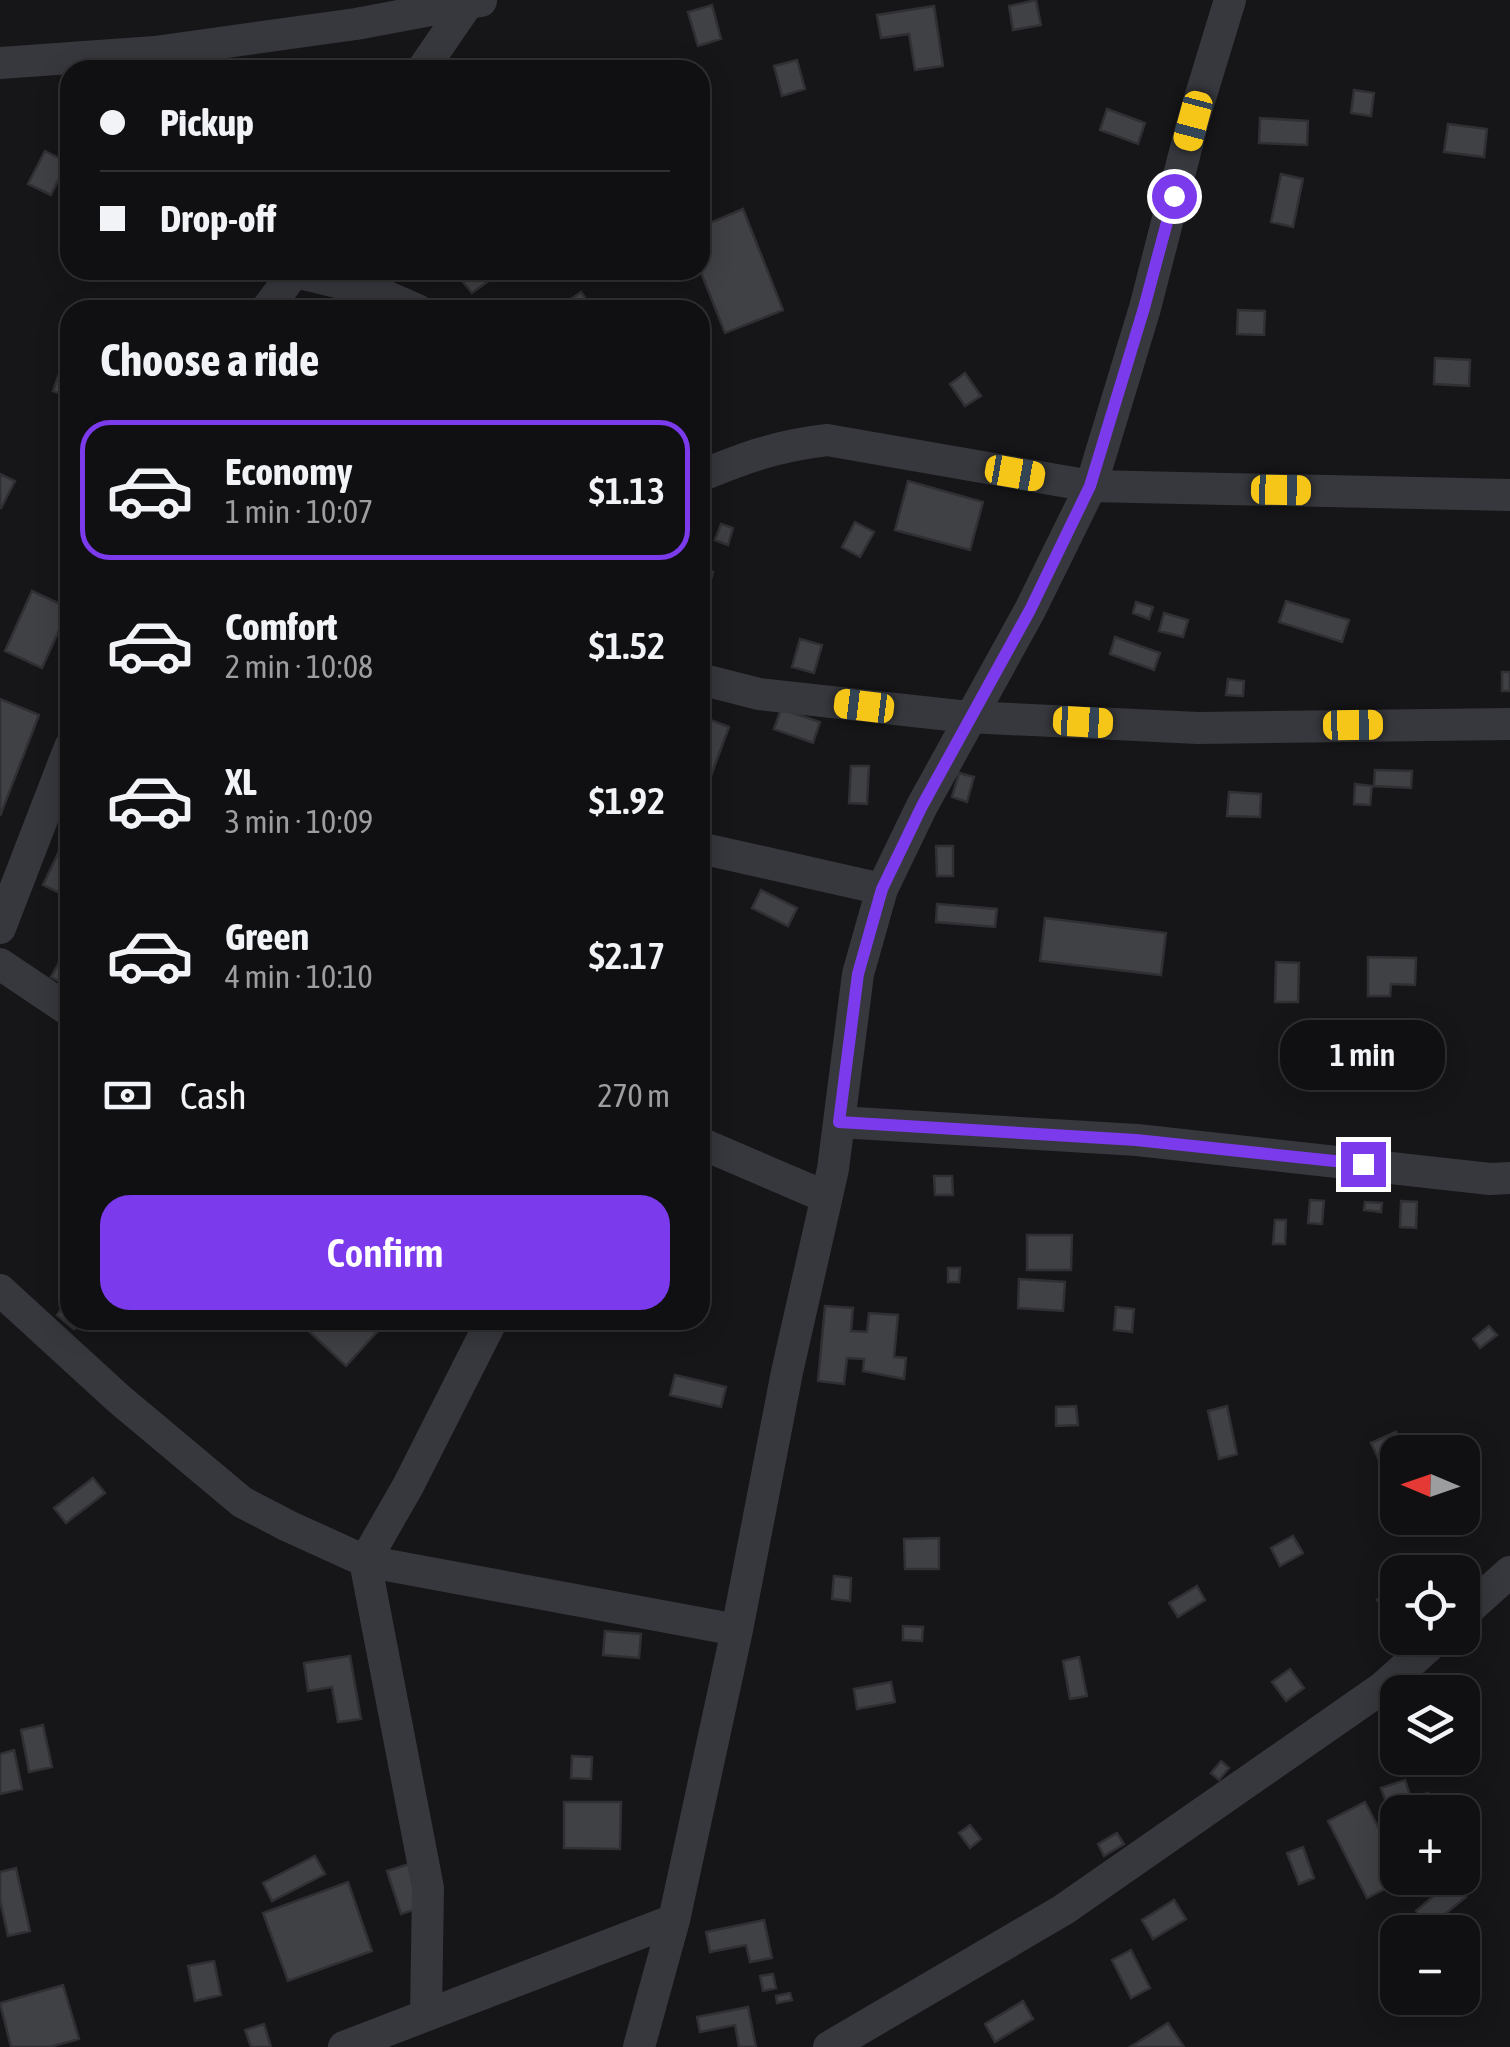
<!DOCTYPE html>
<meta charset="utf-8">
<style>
body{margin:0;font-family:"Asap Condensed",sans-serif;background:#19191b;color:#f1f3f6;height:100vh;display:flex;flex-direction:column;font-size:38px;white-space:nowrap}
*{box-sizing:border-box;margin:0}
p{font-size:32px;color:#9c9d9f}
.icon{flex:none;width:55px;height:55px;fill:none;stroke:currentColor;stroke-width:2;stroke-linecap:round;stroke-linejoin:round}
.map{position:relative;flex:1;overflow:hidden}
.panel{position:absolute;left:60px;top:300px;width:650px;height:1030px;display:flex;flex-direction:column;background:#101012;border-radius:30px;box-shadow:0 5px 25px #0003,0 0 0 2px #303032}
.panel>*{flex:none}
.hud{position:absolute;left:60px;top:60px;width:650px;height:220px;border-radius:30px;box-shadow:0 5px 25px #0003,0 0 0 2px #303032;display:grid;align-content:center;height:220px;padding:0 40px;background:#101012}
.needle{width:65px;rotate:272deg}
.tools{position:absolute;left:1380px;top:1435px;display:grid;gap:20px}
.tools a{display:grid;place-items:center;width:100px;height:100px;border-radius:20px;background:#101012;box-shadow:0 5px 25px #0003,0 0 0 2px #303032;font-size:50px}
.end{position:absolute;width:45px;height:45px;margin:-22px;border:12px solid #7c3aed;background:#fff;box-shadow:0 0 0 5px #fff}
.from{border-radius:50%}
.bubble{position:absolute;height:70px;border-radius:30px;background:#101012;box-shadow:0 5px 25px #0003,0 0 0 2px #303032;font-size:32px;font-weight:600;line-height:70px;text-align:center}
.car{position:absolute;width:30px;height:60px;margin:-30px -15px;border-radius:12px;box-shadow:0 0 8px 2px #0007;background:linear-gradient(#f5c518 24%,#345 0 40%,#f5c518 0 76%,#345 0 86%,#f5c518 0)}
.hud b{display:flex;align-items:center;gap:35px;height:95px;font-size:38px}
.hud b+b{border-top:2px solid #303032}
.hud i{width:25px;height:25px;background:#f1f3f6}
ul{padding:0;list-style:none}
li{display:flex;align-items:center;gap:30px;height:140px;margin:0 20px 15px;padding:0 20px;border:5px solid transparent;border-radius:30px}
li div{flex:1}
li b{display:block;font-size:38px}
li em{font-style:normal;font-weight:600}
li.on{border-color:#7c3aed}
li>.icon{width:90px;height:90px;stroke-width:1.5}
h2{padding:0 40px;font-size:45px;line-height:120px}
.pay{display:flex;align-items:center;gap:25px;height:110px;padding:0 40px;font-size:38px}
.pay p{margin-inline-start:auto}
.cta{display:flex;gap:20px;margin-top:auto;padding:20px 40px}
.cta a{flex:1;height:115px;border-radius:30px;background:#7c3aed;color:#fff;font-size:40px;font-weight:600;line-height:115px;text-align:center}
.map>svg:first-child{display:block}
</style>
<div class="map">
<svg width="1510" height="2047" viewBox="0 0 1510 2047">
<rect width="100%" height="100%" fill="#161618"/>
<path fill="#404145" stroke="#303034" stroke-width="2.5" d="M1036 0 1041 25 1013 30 1009 6Z
M712 5 721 39 698 46 688 12Z
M934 6 943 66 915 70 909 34 881 38 877 15Z
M797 60 805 89 782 96 774 66Z
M1354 90 1374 93 1371 116 1351 113Z
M1107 109 1145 123 1138 144 1100 130Z
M1260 118 1308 121 1307 145 1259 143Z
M1448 124 1487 129 1484 157 1444 152Z
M45 151 67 162 51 195 28 184Z
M1281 174 1303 179 1293 227 1271 222Z
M743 209 783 310 725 333 700 270V227Z
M468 270H488L494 277 472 293 459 277Z
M581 292 594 310H556Z
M1238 310 1265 311 1264 335 1237 334Z
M1435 358 1470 360 1469 386 1434 384Z
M60 371 70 374V397L53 391Z
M965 373 981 396 965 406 950 384Z
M0 474 15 481 1 508H0Z
M908 481 983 502 970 550 895 530Z
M855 522 874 532 860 557 842 547Z
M721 524 733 528 728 545 715 540Z
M700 568 713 572 702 609 700 608Z
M32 591 69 608 42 668 5 651Z
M1286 601 1349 620 1342 642 1279 622Z
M1136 602 1153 607 1149 619 1133 613Z
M1164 613 1188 620 1183 637 1159 631Z
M1115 637 1160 653 1154 670 1110 654Z
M800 639 822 645 814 673 792 667Z
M1502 672H1510V691H1502Z
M1228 679 1244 681 1243 696 1226 695Z
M0 699 39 715 0 816Z
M781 709 820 722 813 743 774 729Z
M700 716 729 727 711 776 700 772Z
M851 766H869L867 804 849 803Z
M1375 770 1412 771 1411 788 1374 786Z
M959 773 974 777 967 802 952 797Z
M1355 784 1372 786 1370 805 1354 804Z
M1229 792 1261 794 1260 817 1227 816Z
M64 841 70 843V883L64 895 43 885Z
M936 846H953V876H937Z
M761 890 797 908 788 926 752 908Z
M937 904 997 909 995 927 936 922Z
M1045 918 1166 933 1161 975 1040 961Z
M70 943V987L51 977Z
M1368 957 1416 958 1415 985 1391 984 1390 996H1368Z
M1276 962 1299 963 1298 1002H1275Z
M934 1176H952L953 1195H935Z
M1310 1200 1324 1201 1322 1224 1308 1223Z
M1401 1201 1417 1202 1416 1228 1400 1227Z
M1365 1202 1382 1203 1381 1212 1364 1210Z
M1275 1220H1286L1285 1244H1273Z
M1027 1235H1072L1071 1270H1027Z
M948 1268H960L959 1282H948Z
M1019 1279 1065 1282 1063 1311 1018 1308Z
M70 1299V1320H82L74 1329 57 1315Z
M825 1306 853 1308 851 1331 867 1332 869 1313 898 1315 894 1357 906 1358 904 1379 863 1371 864 1359 847 1358 844 1384 818 1381Z
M1116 1307 1134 1309 1132 1332 1114 1330Z
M297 1320H382L385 1323 346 1366Z
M1489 1326 1497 1335 1480 1348 1473 1339Z
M675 1375 726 1387 721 1407 670 1395Z
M1076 1406 1078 1425 1056 1426V1407Z
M1227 1406 1237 1454 1219 1459 1208 1411Z
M1396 1432 1404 1451 1380 1462 1371 1443Z
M93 1478 105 1493 66 1523 54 1508Z
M1293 1536 1303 1553 1280 1566 1271 1548Z
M939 1538V1569H905L904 1539Z
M834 1576 851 1578 850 1601 832 1599Z
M1197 1586 1205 1600 1178 1617 1169 1603Z
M1388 1591 1395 1599 1384 1608 1377 1600Z
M903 1626 923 1627 922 1641 903 1640Z
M605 1631 641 1634 639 1658 603 1655Z
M350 1656 361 1719 338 1722 332 1687 308 1691 304 1663Z
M1079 1657 1087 1696 1070 1699 1063 1661Z
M1290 1669 1304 1688 1286 1701 1272 1682Z
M891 1682 895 1702 857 1709 854 1689Z
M43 1725 52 1767 29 1772 21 1730Z
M14 1750 22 1789 0 1794V1754Z
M572 1756 592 1757 591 1779 571 1778Z
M1221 1761 1229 1768 1219 1780 1211 1773Z
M1405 1780 1411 1798 1428 1793 1435 1812H1398V1835L1381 1788Z
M564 1802H621L620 1849 564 1848Z
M1365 1802 1398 1865V1878L1404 1879 1367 1898 1328 1821Z
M970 1825 981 1839 970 1848 959 1833Z
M1117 1833 1124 1844 1104 1856 1098 1844Z
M1303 1847 1314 1878 1299 1884 1287 1853Z
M315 1856 325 1874 272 1901 263 1883Z
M409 1864 423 1907 401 1914 387 1871Z
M16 1868 30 1931 8 1936 0 1900V1872Z
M1452 1880 1466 1897 1429 1927 1416 1911Z
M348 1882 372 1951 288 1981 263 1913Z
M1174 1900 1186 1919 1153 1939 1142 1920Z
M764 1920 772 1958 750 1962 746 1945 710 1952 706 1932Z
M1131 1950 1150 1988 1131 1998 1112 1960Z
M214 1961 221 1995 195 2001 188 1966Z
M773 1974 776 1988 763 1991 760 1976Z
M63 1985 79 2039 50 2047H11L0 2003Z
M790 1993 792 2000 777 2003 776 1996Z
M1023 2001 1033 2019 995 2042 985 2024Z
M748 2007 756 2047H739L735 2025 700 2032 697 2017Z
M1168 2023 1184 2047H1130Z
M264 2024 271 2047H251L245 2030Z"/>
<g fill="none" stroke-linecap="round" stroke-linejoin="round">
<path stroke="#37383d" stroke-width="32" d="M0 63 155 52 356 24 468 3
M422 70 468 3 481 1
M295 272 374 291 417 310
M266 310 296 270
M700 476C747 457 776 446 827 440L1091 486 1510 495
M700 679 759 694 968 717 1198 728 1510 724
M700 848 882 889
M0 928 70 747
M0 964 70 1011
M839 1122 1137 1140 1490 1179 1510 1178
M700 1143 826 1197
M0 1290 119 1399 242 1502 288 1526 365 1561 737 1630
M1462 1615 1510 1572
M426 2015 428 1888 365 1561 408 1486 492 1320
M344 2047 674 1920
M639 2047 674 1920 737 1630 787 1372 833 1169 858 974 882 889 922 806 1030 610 1091 486 1145 308 1193 121 1230 0
M829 2047 1063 1910 1382 1688 1438 1638"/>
</g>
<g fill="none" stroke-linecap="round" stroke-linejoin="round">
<path stroke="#7c3aed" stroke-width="12" d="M1174 196 1144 308 1090 486 1030 610 922 806 882 889 858 974 839 1122 1136 1140 1363 1164"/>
</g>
</svg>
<div class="tools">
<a><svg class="needle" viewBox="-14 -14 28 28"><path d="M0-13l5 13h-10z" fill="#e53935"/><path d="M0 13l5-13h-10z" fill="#9c9d9f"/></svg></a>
<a><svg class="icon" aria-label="locate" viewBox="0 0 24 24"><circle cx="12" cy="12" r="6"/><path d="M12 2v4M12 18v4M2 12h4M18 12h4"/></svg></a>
<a><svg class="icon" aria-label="layers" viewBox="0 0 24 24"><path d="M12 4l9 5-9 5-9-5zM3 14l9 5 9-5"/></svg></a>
<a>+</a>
<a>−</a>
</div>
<i class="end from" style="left:1174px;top:196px"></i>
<i class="end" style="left:1363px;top:1164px"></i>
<div class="bubble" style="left:1280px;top:1020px;width:165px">1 min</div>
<i class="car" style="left:1193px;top:121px;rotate:195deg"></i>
<i class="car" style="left:1015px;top:473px;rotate:100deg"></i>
<i class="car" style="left:1281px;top:490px;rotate:91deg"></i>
<i class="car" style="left:864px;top:706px;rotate:277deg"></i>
<i class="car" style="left:1083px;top:722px;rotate:93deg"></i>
<i class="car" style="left:1353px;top:725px;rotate:89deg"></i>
<div class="hud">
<b><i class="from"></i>Pickup</b>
<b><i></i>Drop-off</b>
</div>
<section class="panel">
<h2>Choose a ride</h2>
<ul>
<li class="on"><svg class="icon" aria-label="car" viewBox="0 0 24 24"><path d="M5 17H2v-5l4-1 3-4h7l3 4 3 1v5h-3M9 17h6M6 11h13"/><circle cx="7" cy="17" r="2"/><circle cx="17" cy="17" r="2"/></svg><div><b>Economy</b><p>1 min · 10:07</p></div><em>$1.13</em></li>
<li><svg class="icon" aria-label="car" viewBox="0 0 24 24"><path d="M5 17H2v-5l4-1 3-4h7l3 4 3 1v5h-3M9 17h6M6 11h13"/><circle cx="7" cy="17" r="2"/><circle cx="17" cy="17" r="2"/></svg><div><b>Comfort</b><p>2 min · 10:08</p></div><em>$1.52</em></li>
<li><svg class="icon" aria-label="car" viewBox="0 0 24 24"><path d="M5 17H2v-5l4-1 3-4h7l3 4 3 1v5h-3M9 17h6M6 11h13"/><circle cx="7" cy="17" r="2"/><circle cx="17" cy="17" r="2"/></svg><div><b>XL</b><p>3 min · 10:09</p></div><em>$1.92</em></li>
<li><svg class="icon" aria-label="car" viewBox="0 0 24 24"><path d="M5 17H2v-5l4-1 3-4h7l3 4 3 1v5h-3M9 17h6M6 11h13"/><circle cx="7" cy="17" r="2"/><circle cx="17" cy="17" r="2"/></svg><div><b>Green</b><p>4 min · 10:10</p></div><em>$2.17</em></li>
</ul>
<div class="pay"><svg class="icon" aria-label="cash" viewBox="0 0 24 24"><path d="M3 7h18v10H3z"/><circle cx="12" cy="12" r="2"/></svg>Cash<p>270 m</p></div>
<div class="cta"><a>Confirm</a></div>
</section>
</div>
